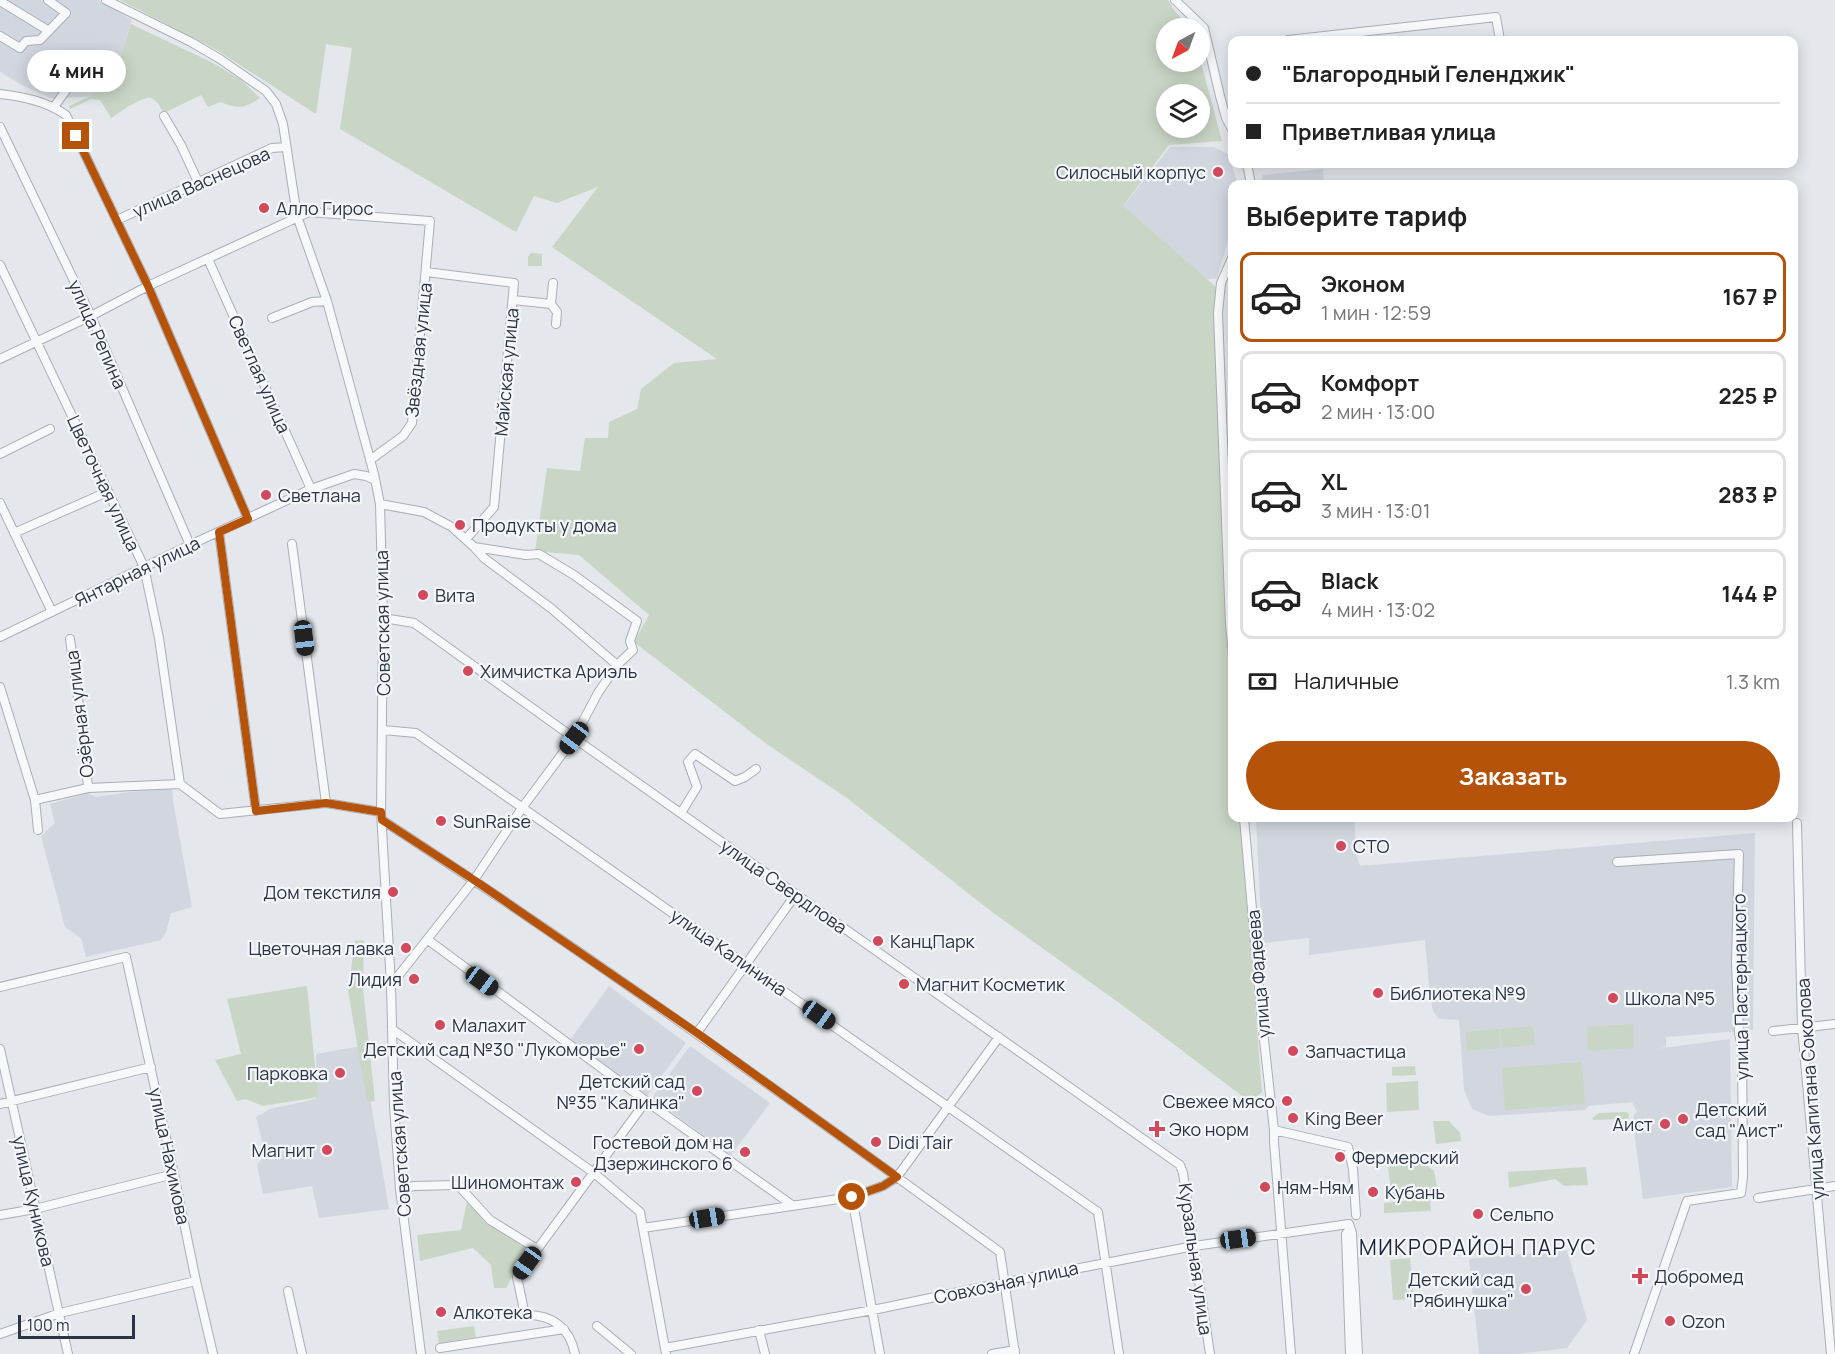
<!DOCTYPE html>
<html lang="ru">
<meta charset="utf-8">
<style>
body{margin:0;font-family:Manrope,sans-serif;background:#f6f6f6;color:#222;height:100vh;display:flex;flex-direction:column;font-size:22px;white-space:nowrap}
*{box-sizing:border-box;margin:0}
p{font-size:20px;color:#767676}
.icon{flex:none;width:33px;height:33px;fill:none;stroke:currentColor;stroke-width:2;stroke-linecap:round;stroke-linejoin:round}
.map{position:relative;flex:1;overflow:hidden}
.drawer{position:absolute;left:1228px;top:180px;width:570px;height:642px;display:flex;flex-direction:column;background:#fff;border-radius:12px;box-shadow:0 3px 15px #0003}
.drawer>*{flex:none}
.top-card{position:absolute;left:1228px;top:36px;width:570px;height:132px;border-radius:12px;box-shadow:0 3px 15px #0003;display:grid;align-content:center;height:132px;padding:0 18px;background:#fff}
.needle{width:39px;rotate:221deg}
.controls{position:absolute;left:1156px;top:18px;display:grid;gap:12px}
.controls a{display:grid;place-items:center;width:54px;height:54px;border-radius:50%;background:#fff;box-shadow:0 3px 15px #0003;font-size:30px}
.scale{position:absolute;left:18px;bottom:15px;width:117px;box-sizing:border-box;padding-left:6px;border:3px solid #2b3445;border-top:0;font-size:16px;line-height:21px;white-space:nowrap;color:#2b3445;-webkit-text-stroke:4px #f4f6f9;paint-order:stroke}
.end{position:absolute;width:27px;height:27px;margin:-14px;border:8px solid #b45309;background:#fff;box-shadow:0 0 0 3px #fff}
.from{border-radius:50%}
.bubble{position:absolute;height:42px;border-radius:21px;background:#fff;box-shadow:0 3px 15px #0003;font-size:20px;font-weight:700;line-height:42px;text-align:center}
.car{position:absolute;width:18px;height:36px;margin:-18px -9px;border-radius:8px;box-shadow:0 0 4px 2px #0007;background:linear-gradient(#222 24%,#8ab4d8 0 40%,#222 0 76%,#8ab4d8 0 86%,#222 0)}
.top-card b{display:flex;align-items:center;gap:21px;height:57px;font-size:22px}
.top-card b+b{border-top:2px solid #e0e0e0}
.top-card i{width:15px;height:15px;background:#222}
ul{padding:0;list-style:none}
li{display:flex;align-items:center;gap:18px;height:90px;margin:0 12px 9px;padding:0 6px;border:3px solid #e0e0e0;border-radius:12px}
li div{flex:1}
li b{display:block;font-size:22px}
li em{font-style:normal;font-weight:700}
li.on{border-color:#b45309}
li>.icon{width:54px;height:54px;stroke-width:1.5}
h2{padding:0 18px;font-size:27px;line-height:72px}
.pay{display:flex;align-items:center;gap:15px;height:66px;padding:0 18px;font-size:22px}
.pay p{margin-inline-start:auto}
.action{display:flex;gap:12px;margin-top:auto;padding:12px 18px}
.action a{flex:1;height:69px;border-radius:36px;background:#b45309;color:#fff;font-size:24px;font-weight:700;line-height:69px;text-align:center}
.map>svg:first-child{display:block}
</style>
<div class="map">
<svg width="1835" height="1354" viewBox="0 0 1835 1354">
<rect width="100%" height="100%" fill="#e4e7ec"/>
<path fill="#d2d6de" d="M0 0H98L132 20 114 78 89 97 50 98 22 85 0 72Z
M1170 147H1214L1228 154 1238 184H1233V224L1217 278 1204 280 1121 209Z
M1323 169 1324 184H1260L1263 175Z
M172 786 173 801 192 907 171 913 166 932 161 940 86 957 81 938 65 927 41 836 55 823 50 804 88 793 96 797Z
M1256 818H1354L1357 856 1360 866 1755 833 1753 1030 1666 1037V1047L1656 1049 1730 1039 1732 1187 1643 1199 1633 1123 1634 1115 1637 1112 1632 1102 1589 1106 1585 1110 1489 1116 1472 1109 1464 1090 1459 1020 1439 1019 1433 1011 1429 986 1425 940 1309 955V938L1262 943Z
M609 986 686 1043 647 1096 570 1040Z
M361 1046 389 1209 319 1218 312 1186 263 1194 257 1165 265 1153 256 1117 270 1109 316 1099V1054Z
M690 1046 770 1103 731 1155 652 1098Z
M1567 1250 1587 1320 1567 1348 1518 1354H1479L1469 1259Z"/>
<path fill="#c9d6c5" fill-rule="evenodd" d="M120 0H1168L1174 10 1189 28H1167V62H1200V59L1222 141 1169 145 1123 206 1216 287 1221 443 1225 611 1233 720V818H1240L1262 1092 1250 1102 1122 1005 992 912 847 798 768 745 634 642 649 615 579 555 535 551 547 468 580 471 585 438H608L609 422 637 409 641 389 674 363 717 359 552 247 598 187 557 203 534 196 516 232 340 129 352 48 326 44 316 114 215 49ZM1167 94H1200V128H1167Z
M131 24 211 62 240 79 260 98C243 109 239 109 220 102L208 107 201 95 164 113C160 107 157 100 151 98 142 96 119 113 111 118L100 100 91 99 70 109 69 106 89 97 114 78Z
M531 253 542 254V266H528V257Z
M364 940 363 988 375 1101 367 1102 348 991 355 941Z
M307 986 318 1097 263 1106 245 1099 237 1101 215 1060 241 1054 227 999Z
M1633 1024 1634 1048 1588 1051 1587 1027Z
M1533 1026 1535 1045 1502 1048 1500 1029Z
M1499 1029 1500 1048 1467 1051 1466 1032Z
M1582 1062 1585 1104 1505 1110 1502 1068Z
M1415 1066 1416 1075 1392 1076V1067Z
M1418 1081 1419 1110 1387 1112 1386 1083Z
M1627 1112 1629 1115 1628 1119 1593 1120 1592 1118 1599 1113Z
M1433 1121H1449L1460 1133 1461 1141 1436 1144Z
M1424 1163 1434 1171 1438 1192 1392 1196 1388 1167Z
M1586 1167 1588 1185 1564 1186 1555 1179 1509 1188 1508 1172Z
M1430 1198 1431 1211 1384 1213V1203Z
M467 1202 491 1225 528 1250 506 1288H494L491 1265 473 1248 420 1261 417 1235 461 1230Z
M1410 1258 1414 1299 1393 1300 1390 1260Z
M474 1326 476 1337 439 1343 437 1331Z"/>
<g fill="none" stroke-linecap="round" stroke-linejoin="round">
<defs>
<path id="minor" d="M106 0 191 42 220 59 266 91 276 104 283 124 297 216 327 301 374 474 380 504 383 618 381 812 391 985 394 1106 400 1189 421 1354
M1175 0 1204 28 1220 96 1226 118 1233 131
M0 1 49 31
M0 36 20 48 26 41 40 40 66 13 48 0
M1288 40 1496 17 1500 40
M0 94C24 97 46 101 66 115L148 286 248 519
M56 108V104L70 85
M164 116 181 145 198 182
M0 127 91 316 190 545
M1247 164 1251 184
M117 220 272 148 286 147
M1233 256 1221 283 1218 313 1230 624 1233 655
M208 259 311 489
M0 265 144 567 159 638 180 784
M426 272 514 283 494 507 466 539
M513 300 551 304 553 283
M551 304 557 312 556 324
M272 318 312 302 327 301
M0 359 91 316 148 286 309 212 430 221 412 423 403 436 370 460
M0 454 50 429
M0 503 52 612
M380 504 424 512 452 527 474 547 526 555 539 554 574 575 637 621 630 641 633 650 617 665 598 693 574 738 522 808 474 880 391 985
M219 532 256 811
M14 533 107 492
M292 544 326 803
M474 547 484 558 552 609 617 665
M383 618 414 623 574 738 1180 1165 1183 1173 1210 1354
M0 637 190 545 311 489 354 474 366 476 375 480
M70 639 85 750 88 788
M0 687 35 800 38 830
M383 730 416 733 1098 1212 1119 1354
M35 800 88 788 180 784 220 814 326 803 381 812
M681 813 697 787 688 762 695 754 735 781 745 777 756 769
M1244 818 1262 1022 1274 1130V1142L1291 1354
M382 820C593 957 797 1104 1000 1252L1015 1354
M1797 823 1802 1027 1831 1354
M1617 862 1739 854 1736 962 1739 1034 1742 1046 1743 1177 1741 1193 1687 1201 1634 1354
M428 940 646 1101 792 1205
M0 987 126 957 174 1174 196 1281 213 1354
M392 1029 594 1173 640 1212 666 1354
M1773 1031 1835 1024
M697 1033 796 894
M0 1049 68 1354
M0 1104 151 1067
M1274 1130 1348 1147 1353 1169 1356 1215
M400 1189 414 1186 458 1185 490 1220 537 1249
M852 1197 880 1354
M1758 1198 1835 1186
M0 1215 35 1209 174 1174
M643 1228 852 1197 883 1186 897 1177 999 1037
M1350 1229 1346 1234 1350 1354
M288 1291 302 1354
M597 1326 631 1354
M759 1330 765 1354
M0 1334 60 1313 196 1281
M440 1348 564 1329
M665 1348 873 1310 1007 1282 1194 1246 1349 1224 1352 1233 1358 1354
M575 1354C570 1328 552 1314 525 1315L517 1277 646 1101
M992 1354 1015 1350"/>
</defs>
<use href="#minor" stroke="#a9aeb7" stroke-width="10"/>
<use href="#minor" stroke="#f7f8fa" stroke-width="8"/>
</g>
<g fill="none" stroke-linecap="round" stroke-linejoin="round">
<path stroke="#b45309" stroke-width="8" d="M76 136 148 286 248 519 219 532 256 811 326 803 381 812 382 820 474 880 697 1033 897 1177 883 1186 852 1197"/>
</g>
<g fill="#d1495b" stroke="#f4f6f9" stroke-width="2">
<circle cx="1218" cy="172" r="6"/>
<circle cx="264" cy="208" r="6"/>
<circle cx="266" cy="495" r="6"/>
<circle cx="460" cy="525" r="6"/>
<circle cx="423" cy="595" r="6"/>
<circle cx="468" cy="671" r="6"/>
<circle cx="441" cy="821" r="6"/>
<circle cx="1341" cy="846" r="6"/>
<circle cx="393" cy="892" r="6"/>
<circle cx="878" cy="941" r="6"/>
<circle cx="406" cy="948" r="6"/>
<circle cx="414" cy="979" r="6"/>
<circle cx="904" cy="984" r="6"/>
<circle cx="1378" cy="993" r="6"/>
<circle cx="1613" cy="998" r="6"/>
<circle cx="440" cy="1025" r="6"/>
<circle cx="639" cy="1049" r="6"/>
<circle cx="1293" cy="1051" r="6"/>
<circle cx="340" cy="1073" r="6"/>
<circle cx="697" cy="1091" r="6"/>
<circle cx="1287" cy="1101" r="6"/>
<circle cx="1293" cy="1118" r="6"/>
<circle cx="1683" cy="1119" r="6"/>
<circle cx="1665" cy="1124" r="6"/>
<path d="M1154 1120h6v6h6v6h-6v6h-6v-6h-6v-6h6z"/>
<circle cx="876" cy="1142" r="6"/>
<circle cx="327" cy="1150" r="6"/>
<circle cx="745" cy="1152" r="6"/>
<circle cx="1340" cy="1157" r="6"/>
<circle cx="576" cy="1182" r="6"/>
<circle cx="1265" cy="1187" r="6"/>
<circle cx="1373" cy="1192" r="6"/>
<circle cx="1478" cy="1214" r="6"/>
<path d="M1637 1267h6v6h6v6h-6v6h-6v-6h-6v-6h6z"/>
<circle cx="1526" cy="1289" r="6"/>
<circle cx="441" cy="1312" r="6"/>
<circle cx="1670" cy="1321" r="6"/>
</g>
<g text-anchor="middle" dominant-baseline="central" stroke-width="4.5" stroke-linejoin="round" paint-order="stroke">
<g font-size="18" fill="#2b3445" stroke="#f4f6f9" text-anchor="start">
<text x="1206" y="172" text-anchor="end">Силосный корпус</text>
<text x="276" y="208">Алло Гирос</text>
<text x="278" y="495">Светлана</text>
<text x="472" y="525">Продукты у дома</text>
<text x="435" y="595">Вита</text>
<text x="480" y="671">Химчистка Ариэль</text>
<text x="453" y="821">SunRaise</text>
<text x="1353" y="846">СТО</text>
<text x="381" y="892" text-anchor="end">Дом текстиля</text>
<text x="890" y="941">КанцПарк</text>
<text x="394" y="948" text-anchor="end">Цветочная лавка</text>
<text x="402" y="979" text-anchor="end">Лидия</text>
<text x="916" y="984">Магнит Косметик</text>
<text x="1390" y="993">Библиотека №9</text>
<text x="1625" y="998">Школа №5</text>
<text x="452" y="1025">Малахит</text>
<text x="627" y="1049" text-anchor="end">Детский сад №30 "Лукоморье"</text>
<text x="1305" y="1051">Запчастица</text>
<text x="328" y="1073" text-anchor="end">Парковка</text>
<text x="685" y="1081" text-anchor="end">Детский сад<tspan x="685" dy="21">№35 "Калинка"</tspan></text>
<text x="1275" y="1101" text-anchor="end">Свежее мясо</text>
<text x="1695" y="1109">Детский<tspan x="1695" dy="21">сад "Аист"</tspan></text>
<text x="1305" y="1118">King Beer</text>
<text x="1653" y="1124" text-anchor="end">Аист</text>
<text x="1169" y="1129">Эко норм</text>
<text x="733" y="1142" text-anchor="end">Гостевой дом на<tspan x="733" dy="21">Дзержинского 6</tspan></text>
<text x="888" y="1142">Didi Tair</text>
<text x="315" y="1150" text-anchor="end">Магнит</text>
<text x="1352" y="1157">Фермерский</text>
<text x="564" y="1182" text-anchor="end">Шиномонтаж</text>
<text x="1277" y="1187">Ням-Ням</text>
<text x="1385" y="1192">Кубань</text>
<text x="1490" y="1214">Сельпо</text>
<text x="1654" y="1276">Добромед</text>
<text x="1514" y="1279" text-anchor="end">Детский сад<tspan x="1514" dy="21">"Рябинушка"</tspan></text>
<text x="453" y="1312">Алкотека</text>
<text x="1682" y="1321">Ozon</text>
</g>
<g font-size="18" fill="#2b3445" stroke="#f4f6f9">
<text transform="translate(201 182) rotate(-24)">улица Васнецова</text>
<text transform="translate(98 334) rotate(66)">улица Репина</text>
<text transform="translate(418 350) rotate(-84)">Звёздная улица</text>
<text transform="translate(506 372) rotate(-85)">Майская улица</text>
<text transform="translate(260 374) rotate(66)">Светлая улица</text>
<text transform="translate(104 483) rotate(65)">Цветочная улица</text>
<text transform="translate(137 571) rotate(-26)">Янтарная улица</text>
<text transform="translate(382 623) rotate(-91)">Советская улица</text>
<text transform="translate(79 714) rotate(-97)">Озёрная улица</text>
<text transform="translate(784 886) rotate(35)">улица Свердлова</text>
<text transform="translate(729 952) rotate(35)">улица Калинина</text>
<text transform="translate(1258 974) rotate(-95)">улица Фадеева</text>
<text transform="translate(1740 987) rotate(-91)">улица Пастернацкого</text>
<text transform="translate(1810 1089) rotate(-94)">улица Капитана Соколова</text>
<text transform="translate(399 1144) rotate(-94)">Советская улица</text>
<text transform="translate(170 1156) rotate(78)">улица Нахимова</text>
<text transform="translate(34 1201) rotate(77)">улица Куникова</text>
<text transform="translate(1196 1259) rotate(82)">Курзальная улица</text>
<text transform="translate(1006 1282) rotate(-12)">Совхозная улица</text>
</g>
<g font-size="21" letter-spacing="1.5" fill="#1d2536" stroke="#f4f6f9">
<text x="1478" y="1247">МИКРОРАЙОН ПАРУС</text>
</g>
</g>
</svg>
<div class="controls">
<a><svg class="needle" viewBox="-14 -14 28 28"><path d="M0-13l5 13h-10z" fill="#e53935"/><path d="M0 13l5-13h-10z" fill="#767676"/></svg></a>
<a><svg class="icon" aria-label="layers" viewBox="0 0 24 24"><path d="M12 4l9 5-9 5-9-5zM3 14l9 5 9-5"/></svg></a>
</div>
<div class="scale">100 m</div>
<i class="end from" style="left:852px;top:1197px"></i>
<i class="end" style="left:76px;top:136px"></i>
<div class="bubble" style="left:27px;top:50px;width:99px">4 мин</div>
<i class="car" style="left:304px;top:638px;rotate:173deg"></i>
<i class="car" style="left:574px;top:738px;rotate:217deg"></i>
<i class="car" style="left:482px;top:981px;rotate:126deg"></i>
<i class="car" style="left:819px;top:1015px;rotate:125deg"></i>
<i class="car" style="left:707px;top:1218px;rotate:81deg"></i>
<i class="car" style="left:1238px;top:1239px;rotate:82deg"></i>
<i class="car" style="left:527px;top:1263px;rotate:215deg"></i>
<div class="top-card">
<b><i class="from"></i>&quot;Благородный Геленджик&quot;</b>
<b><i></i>Приветливая улица</b>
</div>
<section class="drawer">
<h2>Выберите тариф</h2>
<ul>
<li class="on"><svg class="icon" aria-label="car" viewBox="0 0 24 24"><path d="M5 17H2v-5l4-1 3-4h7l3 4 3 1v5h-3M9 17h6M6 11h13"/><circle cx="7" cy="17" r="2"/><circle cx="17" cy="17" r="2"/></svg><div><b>Эконом</b><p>1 мин · 12:59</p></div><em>167 ₽</em></li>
<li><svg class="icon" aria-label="car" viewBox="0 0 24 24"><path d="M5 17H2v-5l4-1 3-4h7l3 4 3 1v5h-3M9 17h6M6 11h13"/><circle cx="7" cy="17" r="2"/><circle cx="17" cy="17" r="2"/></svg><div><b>Комфорт</b><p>2 мин · 13:00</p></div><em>225 ₽</em></li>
<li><svg class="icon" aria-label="car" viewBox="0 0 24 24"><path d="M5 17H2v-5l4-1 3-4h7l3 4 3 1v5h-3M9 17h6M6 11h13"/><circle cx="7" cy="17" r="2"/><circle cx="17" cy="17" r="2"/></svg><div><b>XL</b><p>3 мин · 13:01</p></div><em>283 ₽</em></li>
<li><svg class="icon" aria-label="car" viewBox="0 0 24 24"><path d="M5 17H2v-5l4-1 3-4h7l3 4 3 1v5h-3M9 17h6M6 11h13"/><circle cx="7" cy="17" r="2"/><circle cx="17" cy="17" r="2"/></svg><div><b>Black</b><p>4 мин · 13:02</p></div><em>144 ₽</em></li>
</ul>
<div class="pay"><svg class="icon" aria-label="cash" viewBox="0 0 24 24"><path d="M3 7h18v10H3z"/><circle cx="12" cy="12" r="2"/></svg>Наличные<p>1.3 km</p></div>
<div class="action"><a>Заказать</a></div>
</section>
</div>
